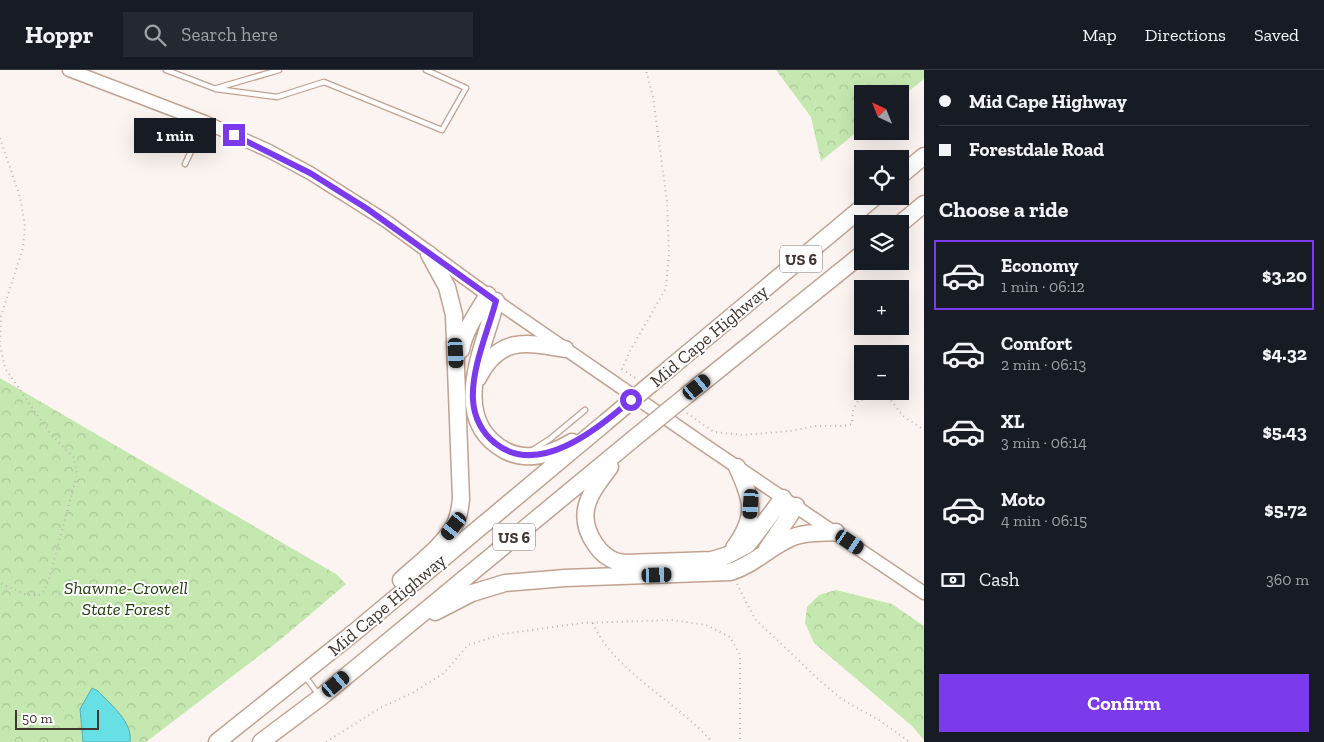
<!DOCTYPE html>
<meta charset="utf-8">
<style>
body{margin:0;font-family:"Zilla Slab",serif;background:#242831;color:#f1f3f6;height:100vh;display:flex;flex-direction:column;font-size:19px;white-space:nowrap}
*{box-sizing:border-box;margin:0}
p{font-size:16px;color:#9ea1a6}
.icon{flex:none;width:28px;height:28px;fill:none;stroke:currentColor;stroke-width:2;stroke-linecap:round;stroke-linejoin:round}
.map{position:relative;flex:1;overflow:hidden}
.drawer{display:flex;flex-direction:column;background:#171b24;width:400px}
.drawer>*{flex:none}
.guide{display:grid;align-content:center;height:110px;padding:0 15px;background:#171b24}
.needle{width:32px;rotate:317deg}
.fabs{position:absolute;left:854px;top:15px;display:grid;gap:10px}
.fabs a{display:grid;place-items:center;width:55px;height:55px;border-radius:0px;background:#171b24;box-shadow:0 5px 20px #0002;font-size:25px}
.scale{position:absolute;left:15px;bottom:12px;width:84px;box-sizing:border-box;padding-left:5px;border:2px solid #42342e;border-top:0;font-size:14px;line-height:18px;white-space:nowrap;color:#42342e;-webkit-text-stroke:4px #fff;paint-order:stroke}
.end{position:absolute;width:22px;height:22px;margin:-11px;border:6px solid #7c3aed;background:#fff;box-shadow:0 0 0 2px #fff}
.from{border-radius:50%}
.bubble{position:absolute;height:35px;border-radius:0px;background:#171b24;box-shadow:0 5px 20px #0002;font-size:16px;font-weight:700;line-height:35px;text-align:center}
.car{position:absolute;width:15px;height:30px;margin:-15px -8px;border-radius:6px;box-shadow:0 0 4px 1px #0007;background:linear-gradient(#222 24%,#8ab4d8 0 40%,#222 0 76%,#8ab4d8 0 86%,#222 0)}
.guide b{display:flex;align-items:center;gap:18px;height:48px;font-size:19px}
.guide b+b{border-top:1px solid #363941}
.guide i{width:12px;height:12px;background:#f1f3f6}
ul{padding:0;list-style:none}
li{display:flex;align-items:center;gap:15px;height:70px;margin:0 10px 8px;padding:0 5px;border:2px solid transparent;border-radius:0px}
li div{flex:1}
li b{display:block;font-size:19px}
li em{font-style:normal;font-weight:700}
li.active{border-color:#7c3aed}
li>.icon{width:45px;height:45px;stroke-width:1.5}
h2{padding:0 15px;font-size:22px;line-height:60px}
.pay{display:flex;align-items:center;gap:12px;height:55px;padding:0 15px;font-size:19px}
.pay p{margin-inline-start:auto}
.button{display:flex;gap:10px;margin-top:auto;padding:10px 15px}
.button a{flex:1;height:58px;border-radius:0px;background:#7c3aed;color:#fff;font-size:20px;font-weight:700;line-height:58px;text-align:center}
header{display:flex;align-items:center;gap:30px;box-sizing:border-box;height:70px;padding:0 25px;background:#171b24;border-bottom:1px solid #363941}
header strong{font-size:24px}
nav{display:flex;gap:28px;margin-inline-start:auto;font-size:18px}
.search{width:350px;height:45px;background:#242831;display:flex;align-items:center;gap:12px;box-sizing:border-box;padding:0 18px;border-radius:0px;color:#9ea1a6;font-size:19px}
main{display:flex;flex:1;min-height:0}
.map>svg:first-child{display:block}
</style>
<header>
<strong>Hoppr</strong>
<div class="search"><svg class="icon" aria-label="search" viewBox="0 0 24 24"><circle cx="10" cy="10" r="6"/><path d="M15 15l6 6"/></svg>Search here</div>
<nav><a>Map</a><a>Directions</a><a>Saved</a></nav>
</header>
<main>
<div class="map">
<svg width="924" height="672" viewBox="0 0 924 672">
<defs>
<pattern id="forest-crowns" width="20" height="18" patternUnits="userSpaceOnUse" patternTransform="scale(1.25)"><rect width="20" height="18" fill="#c5e8b0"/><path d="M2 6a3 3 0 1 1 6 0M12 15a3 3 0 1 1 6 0" fill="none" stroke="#aac898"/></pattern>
</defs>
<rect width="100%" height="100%" fill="#fbf4f1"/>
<path fill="url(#forest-crowns)" d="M776 0H924V9L900 28V24H862V58L821 91 811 47Z
M0 308 336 504 346 514 280 570 146 672H0Z
M836 520 892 534 924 556V670L912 656 814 573 805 553 807 537 819 525Z"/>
<path fill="#66dfe5" stroke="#5bacae" d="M92 618 98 621C111 635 133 652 130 672H83L80 639Z"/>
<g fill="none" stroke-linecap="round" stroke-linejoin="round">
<defs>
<path id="service" d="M166 0 216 19 277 27 324 12 442 60 466 18 426 0
M217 18 279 0
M185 94 205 52
M533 380 550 369 585 340
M304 605 319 625"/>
<path id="secondary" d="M69 0 205 52 269 81 310 103 386 151 496 231 709 378 924 523"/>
<path id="motorway" d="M900 106 924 86
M900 154 924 134
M496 231C484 278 447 350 506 381 528 392 552 384 572 372
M461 280C465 259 477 243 488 225
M670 298 876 126
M478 308C499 266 526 272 565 279
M697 317 862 184
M610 397C591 422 574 443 595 474 601 483 608 489 618 492L625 493 712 490 728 485 747 475 752 469 783 428
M734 478C757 446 753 431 737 397
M767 479 796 436
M401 510C418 494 442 477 454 456 459 447 460 438 461 429L454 245 447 217 429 184
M435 542 472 523 505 513 565 508 730 502C755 495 772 474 796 466 809 462 823 463 836 462
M217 672 356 561 606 352
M261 672 321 627 632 370"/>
</defs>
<use href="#service" stroke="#c2a191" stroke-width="7"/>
<use href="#secondary" stroke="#c2a191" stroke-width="15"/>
<use href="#motorway" stroke="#c2a191" stroke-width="19"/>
<path stroke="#beb5b1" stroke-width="2" stroke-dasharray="1 4" stroke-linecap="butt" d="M0 68 20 127 25 156 23 178 1 246 0 274 5 298 49 362 74 388 77 405 49 509 44 521 39 525H27L0 513
M635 308 622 299 630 281 666 218 669 183 667 132 653 27 646 0
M687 343 714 362 743 365 790 361 815 356H844L852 354 853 340 858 331 866 329 876 322 887 325 903 346 924 360
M737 514 755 549 819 610 843 630 879 650 910 672
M593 553C611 599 680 634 712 672
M326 672 380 638 414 622 444 603 468 575 503 564 582 553 672 550 706 555 730 567 740 585V672"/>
<use href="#service" stroke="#fff" stroke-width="4.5"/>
<use href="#secondary" stroke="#fff" stroke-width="12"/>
<use href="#motorway" stroke="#fff" stroke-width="16"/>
<defs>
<path id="motorway-bridge" d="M606 352 670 298
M632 370 697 317"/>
</defs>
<use href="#motorway-bridge" stroke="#c2a191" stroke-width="19" stroke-linecap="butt"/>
<use href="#motorway-bridge" stroke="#fff" stroke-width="16"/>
</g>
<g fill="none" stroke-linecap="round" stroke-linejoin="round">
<path stroke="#7c3aed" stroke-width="6" d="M234 65 310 103 366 138 496 231C488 261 471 299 473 330 474 347 482 363 495 373 538 408 598 359 631 330"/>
</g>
<g text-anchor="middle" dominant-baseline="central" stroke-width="4" stroke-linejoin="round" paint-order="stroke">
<g fill="#fff" stroke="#7b716d" stroke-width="1">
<rect x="780" y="175.5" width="42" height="27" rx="4"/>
<rect x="493" y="453.5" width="42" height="27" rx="4"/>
</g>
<g font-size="16" font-weight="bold" fill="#42342e">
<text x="801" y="189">US 6</text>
<text x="514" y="467">US 6</text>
</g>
<g font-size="18" fill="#42342e" stroke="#fff">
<text transform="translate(709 266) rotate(-40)">Mid Cape Highway</text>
<text transform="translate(387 535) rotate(-40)">Mid Cape Highway</text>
</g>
<g font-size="18" font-style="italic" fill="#233e0c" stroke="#fff">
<text x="126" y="518">Shawme-Crowell<tspan x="126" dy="21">State Forest</tspan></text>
</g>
</g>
</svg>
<div class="fabs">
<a><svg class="needle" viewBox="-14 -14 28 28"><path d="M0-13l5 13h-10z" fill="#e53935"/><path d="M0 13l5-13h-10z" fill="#9ea1a6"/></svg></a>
<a><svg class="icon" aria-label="locate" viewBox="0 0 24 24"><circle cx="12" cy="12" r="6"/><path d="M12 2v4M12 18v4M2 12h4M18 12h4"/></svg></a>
<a><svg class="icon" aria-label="layers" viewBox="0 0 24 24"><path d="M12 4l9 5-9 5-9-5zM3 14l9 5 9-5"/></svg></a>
<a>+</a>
<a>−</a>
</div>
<div class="scale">50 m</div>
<i class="end from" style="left:631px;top:330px"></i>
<i class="end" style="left:234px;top:65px"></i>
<div class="bubble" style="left:134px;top:48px;width:82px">1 min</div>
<i class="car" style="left:456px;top:283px;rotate:177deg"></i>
<i class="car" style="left:697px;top:317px;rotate:51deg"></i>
<i class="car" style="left:751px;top:434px;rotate:184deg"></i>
<i class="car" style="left:454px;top:456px;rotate:217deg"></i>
<i class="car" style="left:850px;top:472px;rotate:124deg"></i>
<i class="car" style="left:657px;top:505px;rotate:88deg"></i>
<i class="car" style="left:336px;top:614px;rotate:50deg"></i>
</div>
<section class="drawer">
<div class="guide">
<b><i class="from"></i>Mid Cape Highway</b>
<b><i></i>Forestdale Road</b>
</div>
<h2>Choose a ride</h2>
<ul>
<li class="active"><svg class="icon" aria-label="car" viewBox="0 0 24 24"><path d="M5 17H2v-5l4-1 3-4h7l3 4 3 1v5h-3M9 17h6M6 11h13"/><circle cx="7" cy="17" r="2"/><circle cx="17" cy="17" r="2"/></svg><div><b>Economy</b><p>1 min · 06:12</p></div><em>$3.20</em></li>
<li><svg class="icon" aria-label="car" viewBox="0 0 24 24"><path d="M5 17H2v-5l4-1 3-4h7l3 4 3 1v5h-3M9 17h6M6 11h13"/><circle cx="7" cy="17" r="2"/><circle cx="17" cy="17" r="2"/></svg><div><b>Comfort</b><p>2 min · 06:13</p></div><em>$4.32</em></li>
<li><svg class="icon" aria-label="car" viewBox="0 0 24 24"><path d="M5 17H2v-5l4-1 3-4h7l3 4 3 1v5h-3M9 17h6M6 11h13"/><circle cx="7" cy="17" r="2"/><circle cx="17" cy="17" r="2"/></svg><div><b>XL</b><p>3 min · 06:14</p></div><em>$5.43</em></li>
<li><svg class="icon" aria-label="car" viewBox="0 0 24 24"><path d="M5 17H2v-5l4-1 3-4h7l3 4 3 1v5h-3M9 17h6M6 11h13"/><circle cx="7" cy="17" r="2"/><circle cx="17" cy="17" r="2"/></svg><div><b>Moto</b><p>4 min · 06:15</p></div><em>$5.72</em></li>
</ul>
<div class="pay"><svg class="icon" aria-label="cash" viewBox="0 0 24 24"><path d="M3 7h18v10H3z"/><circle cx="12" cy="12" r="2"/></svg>Cash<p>360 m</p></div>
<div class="button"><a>Confirm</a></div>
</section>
</main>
